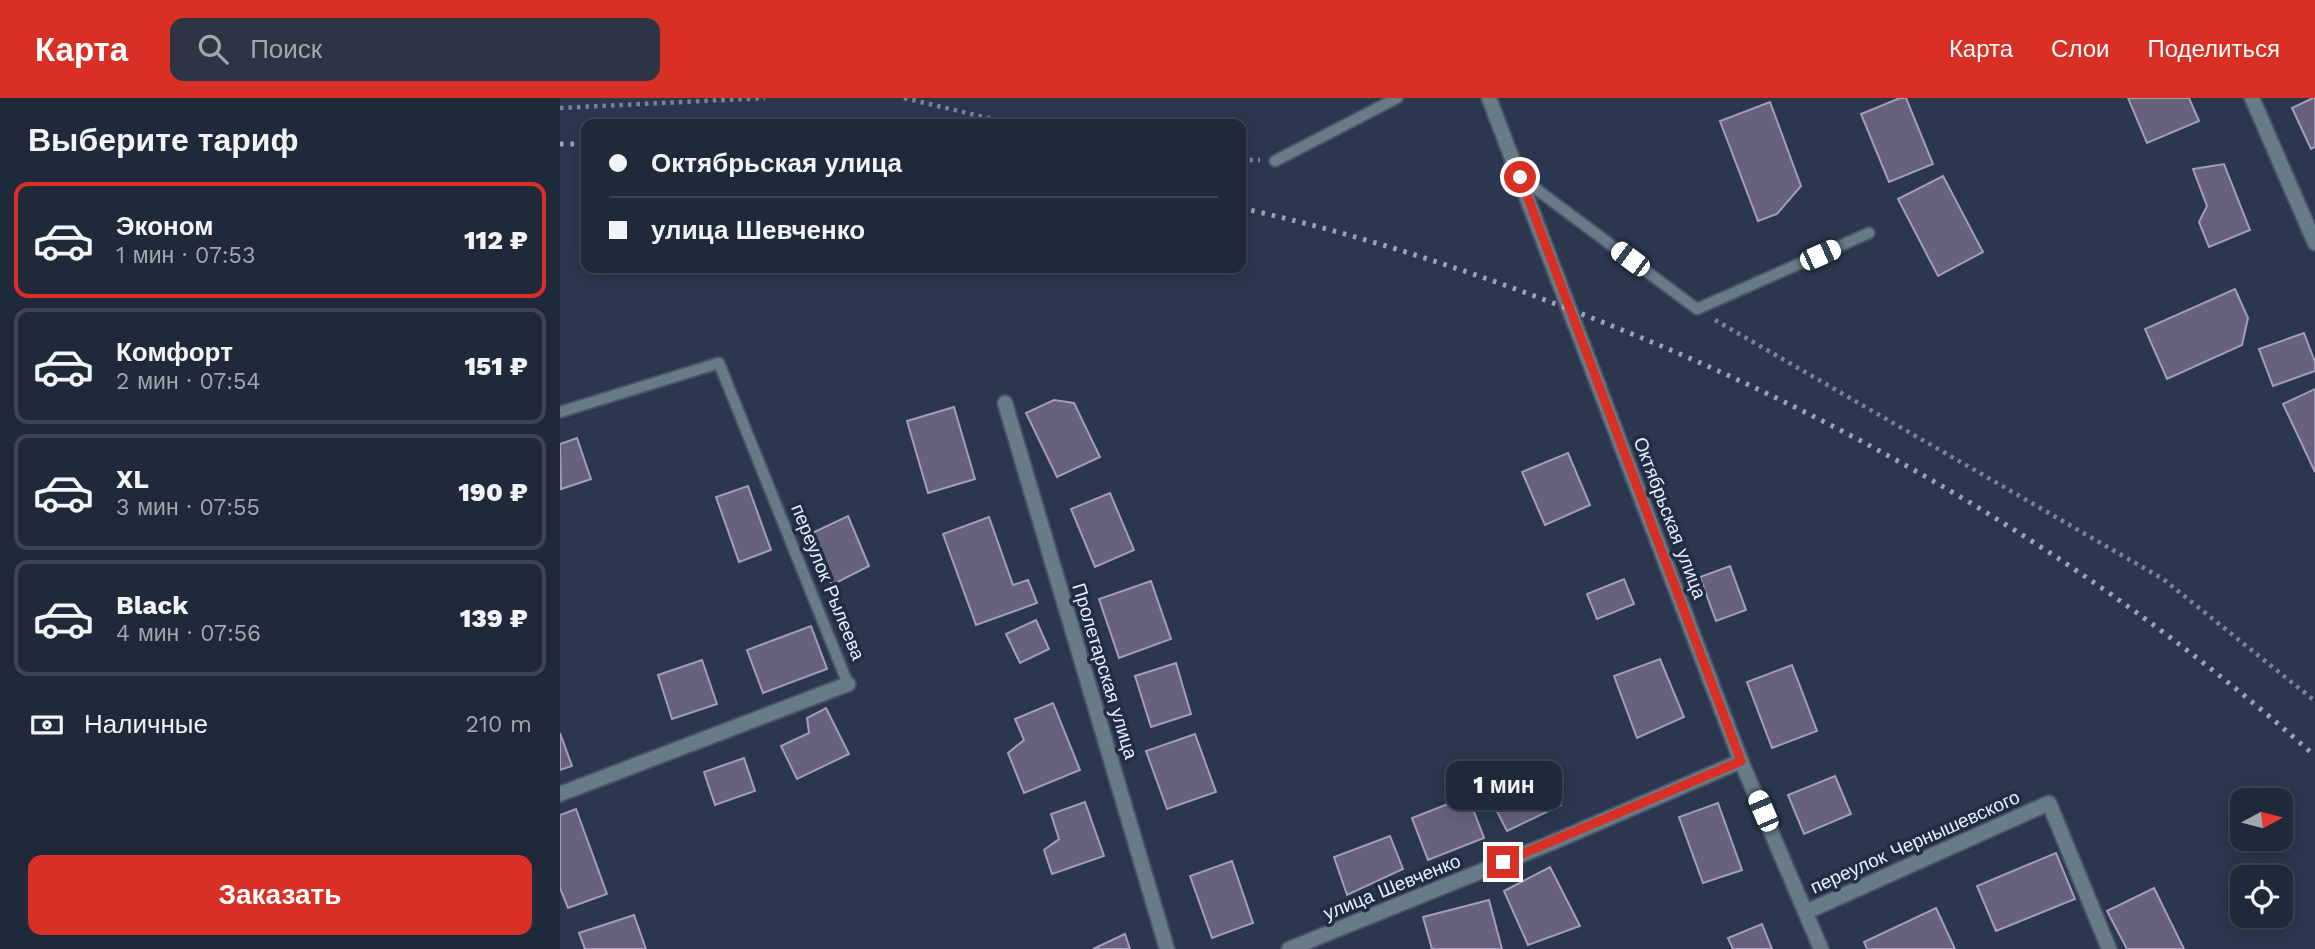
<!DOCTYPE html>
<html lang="ru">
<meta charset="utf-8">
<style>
body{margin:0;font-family:"Work Sans",sans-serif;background:#2d3545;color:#f1f3f6;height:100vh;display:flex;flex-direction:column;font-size:26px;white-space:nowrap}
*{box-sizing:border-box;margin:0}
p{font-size:23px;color:#a2a6af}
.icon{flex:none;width:38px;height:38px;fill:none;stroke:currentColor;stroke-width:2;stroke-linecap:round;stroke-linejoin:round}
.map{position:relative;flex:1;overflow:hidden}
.details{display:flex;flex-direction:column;background:#20293a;width:560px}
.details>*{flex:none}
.top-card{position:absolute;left:21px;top:21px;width:665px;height:154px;border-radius:14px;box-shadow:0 4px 18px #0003,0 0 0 2px #3d4554;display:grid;align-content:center;height:154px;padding:0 28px;background:#20293a}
.needle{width:46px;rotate:83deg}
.fabs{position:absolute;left:1670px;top:690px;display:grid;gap:14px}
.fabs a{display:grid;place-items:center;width:63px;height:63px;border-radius:14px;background:#20293a;box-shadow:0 4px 18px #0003,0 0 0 2px #3d4554;font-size:35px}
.end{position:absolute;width:32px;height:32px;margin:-16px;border:9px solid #d93025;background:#fff;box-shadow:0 0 0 4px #fff}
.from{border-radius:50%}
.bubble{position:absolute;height:49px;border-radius:14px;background:#20293a;box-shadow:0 4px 18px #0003,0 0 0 2px #3d4554;font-size:23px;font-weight:800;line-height:49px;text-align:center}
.car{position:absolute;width:21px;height:42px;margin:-21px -10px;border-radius:9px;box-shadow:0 0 5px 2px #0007;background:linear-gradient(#fff 24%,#345 0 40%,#fff 0 76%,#345 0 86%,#fff 0)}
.top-card b{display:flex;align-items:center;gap:24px;height:66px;font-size:26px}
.top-card b+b{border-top:2px solid #3d4554}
.top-card i{width:18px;height:18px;background:#f1f3f6}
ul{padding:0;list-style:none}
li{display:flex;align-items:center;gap:21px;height:116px;margin:0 14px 10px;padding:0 14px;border:4px solid #3d4554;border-radius:14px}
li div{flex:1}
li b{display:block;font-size:26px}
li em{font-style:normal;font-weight:800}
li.selected{border-color:#d93025}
li>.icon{width:63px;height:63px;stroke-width:1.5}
h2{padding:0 28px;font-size:32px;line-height:84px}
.pay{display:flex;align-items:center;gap:18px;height:77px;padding:0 28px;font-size:26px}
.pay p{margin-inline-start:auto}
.action{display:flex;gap:14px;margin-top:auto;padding:14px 28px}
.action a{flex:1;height:80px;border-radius:14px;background:#d93025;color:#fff;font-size:28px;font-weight:800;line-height:80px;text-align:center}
header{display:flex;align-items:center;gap:42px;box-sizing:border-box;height:98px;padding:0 35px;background:#d93025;color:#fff}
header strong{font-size:33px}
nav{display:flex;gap:38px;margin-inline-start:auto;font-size:24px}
.search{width:490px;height:63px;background:#2d3545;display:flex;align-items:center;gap:18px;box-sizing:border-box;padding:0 24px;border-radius:14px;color:#a2a6af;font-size:26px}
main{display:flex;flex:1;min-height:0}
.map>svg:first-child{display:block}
</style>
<header>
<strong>Карта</strong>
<div class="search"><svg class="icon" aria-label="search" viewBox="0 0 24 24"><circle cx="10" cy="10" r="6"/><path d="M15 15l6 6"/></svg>Поиск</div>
<nav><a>Карта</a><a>Слои</a><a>Поделиться</a></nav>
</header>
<main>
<section class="details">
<h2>Выберите тариф</h2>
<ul>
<li class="selected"><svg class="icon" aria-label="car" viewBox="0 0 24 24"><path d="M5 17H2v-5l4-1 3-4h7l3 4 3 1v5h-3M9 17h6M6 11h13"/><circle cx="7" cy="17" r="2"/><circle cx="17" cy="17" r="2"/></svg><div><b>Эконом</b><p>1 мин · 07:53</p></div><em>112 ₽</em></li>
<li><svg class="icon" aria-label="car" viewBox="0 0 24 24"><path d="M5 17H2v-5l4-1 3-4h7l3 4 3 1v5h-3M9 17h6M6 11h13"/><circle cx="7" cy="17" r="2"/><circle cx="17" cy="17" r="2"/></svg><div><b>Комфорт</b><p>2 мин · 07:54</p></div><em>151 ₽</em></li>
<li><svg class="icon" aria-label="car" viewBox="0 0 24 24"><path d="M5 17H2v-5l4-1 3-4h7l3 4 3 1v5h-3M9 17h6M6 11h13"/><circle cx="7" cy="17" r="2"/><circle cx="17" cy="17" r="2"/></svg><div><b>XL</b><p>3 мин · 07:55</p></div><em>190 ₽</em></li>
<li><svg class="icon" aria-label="car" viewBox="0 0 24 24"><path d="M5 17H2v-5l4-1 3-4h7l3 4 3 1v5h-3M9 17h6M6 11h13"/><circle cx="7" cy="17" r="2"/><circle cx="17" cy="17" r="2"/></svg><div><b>Black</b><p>4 мин · 07:56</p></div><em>139 ₽</em></li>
</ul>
<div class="pay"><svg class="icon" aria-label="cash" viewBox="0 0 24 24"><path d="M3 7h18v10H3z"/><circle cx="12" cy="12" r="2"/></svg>Наличные<p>210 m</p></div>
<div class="action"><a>Заказать</a></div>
</section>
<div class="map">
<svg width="1755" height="851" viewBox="0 0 1755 851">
<rect width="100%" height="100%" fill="#2b374e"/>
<path fill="#68617c" stroke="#a49cba" stroke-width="2" d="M1340 0H1346L1373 66 1329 84 1301 16Z
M1568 0H1629L1639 23 1587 45Z
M1753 0H1755V49L1751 51 1732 10Z
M1210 4 1241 88 1217 116 1198 123 1160 23Z
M1664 66 1690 132 1649 149 1639 124 1647 108 1633 71Z
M1383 78 1423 154 1378 178 1338 101Z
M1675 191 1688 220 1682 247 1607 281 1585 231Z
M1744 235 1755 264V273L1713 288 1699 251Z
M1755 291V374L1723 306Z
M494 302 514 305 540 359 497 379 466 315Z
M394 309 415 381 368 395 347 323Z
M17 340 31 381 1 391 0 346Z
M1008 355 1030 407 985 427 962 374Z
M188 388 211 452 179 464 156 399Z
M550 395 574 452 535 469 511 411Z
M288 418 309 468 272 487 248 437Z
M429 419 453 487 468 482 477 505 416 527 383 436Z
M1170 468 1186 512 1156 523 1140 479Z
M1064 481 1074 506 1037 521 1027 496Z
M591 483 611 541 559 560 539 501Z
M476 522 489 551 460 565 446 536Z
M251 528 267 571 203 595 187 552Z
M1100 561 1124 619 1077 640 1054 578Z
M142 562 157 606 112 621 98 577Z
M616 565 631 616 591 629 575 578Z
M1232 567 1257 633 1212 650 1187 584Z
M493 605 520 672 464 695 448 655 464 642 455 621Z
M266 610 289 656 237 681 221 648 249 635 247 620Z
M0 635 12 668 0 672Z
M635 636 656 694 607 711 586 653Z
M184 660 195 693 155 707 144 674Z
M979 663 1001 707 947 733 925 690Z
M1275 678 1291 716 1244 736 1228 697Z
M908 698 924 740 868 762 852 720Z
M525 704 544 758 492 776 484 752 499 741 491 716Z
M1158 705 1182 772 1143 785 1119 719Z
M16 711 47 796 8 810 0 790V717Z
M830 738 843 771 787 797 774 759Z
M1496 755 1515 801 1436 833 1417 788Z
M672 763 693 825 652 840 630 778Z
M990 769 1020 828 968 847 944 793Z
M1594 790 1624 851H1567L1547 813Z
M929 802 942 851H872L863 819Z
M1376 810 1395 851H1307L1304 844Z
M74 817 86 851H25L19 835Z
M1202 826 1212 851H1173L1168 840Z
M565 836 570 851H533Z"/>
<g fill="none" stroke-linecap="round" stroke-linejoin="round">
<defs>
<path id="service" d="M715 63 837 0
M960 79 1137 211 1309 135
M0 314 159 265 288 586"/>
<path id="minor" d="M1692 0 1755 145
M445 305 607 851
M0 696 288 586
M1246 814 1489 705 1549 851
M729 851 991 745 1181 663"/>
<path id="tertiary" d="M929 0 1181 663 1261 851"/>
</defs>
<use href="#service" stroke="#49546a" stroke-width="14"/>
<use href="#minor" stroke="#49546a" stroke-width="18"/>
<use href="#tertiary" stroke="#49546a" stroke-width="18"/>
<path stroke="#798397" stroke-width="4.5" stroke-dasharray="3.5 5" stroke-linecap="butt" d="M344 0 453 26
M0 10 205 0
M681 62H700
M1155 222 1603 481 1755 603"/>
<use href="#service" stroke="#677c87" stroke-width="10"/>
<use href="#minor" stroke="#677c87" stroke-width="14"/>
<use href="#tertiary" stroke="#677c87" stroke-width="14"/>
<path stroke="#9aa4b7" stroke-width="5" stroke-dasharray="3.5 7" stroke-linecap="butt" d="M0 46H26
M681 110C803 137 921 176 1037 222 1299 324 1544 470 1755 658"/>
</g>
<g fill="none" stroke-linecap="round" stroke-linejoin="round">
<path stroke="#d93025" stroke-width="9" d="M943 764 1181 663 960 79"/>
</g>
<g text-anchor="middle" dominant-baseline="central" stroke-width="7" stroke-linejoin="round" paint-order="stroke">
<g font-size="19" fill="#e7efff" stroke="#212d43">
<text transform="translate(1110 420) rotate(69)">Октябрьская улица</text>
<text transform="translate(268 484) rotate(68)">переулок Рылеева</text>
<text transform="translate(545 573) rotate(73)">Пролетарская улица</text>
<text transform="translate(1355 744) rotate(-24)">переулок Чернышевского</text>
<text transform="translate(832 789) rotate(-22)">улица Шевченко</text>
</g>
</g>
</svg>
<div class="fabs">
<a><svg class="needle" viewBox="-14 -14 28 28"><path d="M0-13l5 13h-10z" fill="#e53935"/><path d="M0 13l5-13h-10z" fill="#a2a6af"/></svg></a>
<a><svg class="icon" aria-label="locate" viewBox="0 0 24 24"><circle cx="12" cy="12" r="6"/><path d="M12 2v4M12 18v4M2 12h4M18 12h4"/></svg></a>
</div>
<i class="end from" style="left:960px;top:79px"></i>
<i class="end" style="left:943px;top:764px"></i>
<div class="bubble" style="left:886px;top:663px;width:116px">1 мин</div>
<i class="car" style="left:1260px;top:157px;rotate:66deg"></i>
<i class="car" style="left:1070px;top:161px;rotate:307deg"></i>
<i class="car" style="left:1203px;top:713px;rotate:337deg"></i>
<div class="top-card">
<b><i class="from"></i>Октябрьская улица</b>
<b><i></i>улица Шевченко</b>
</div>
</div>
</main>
